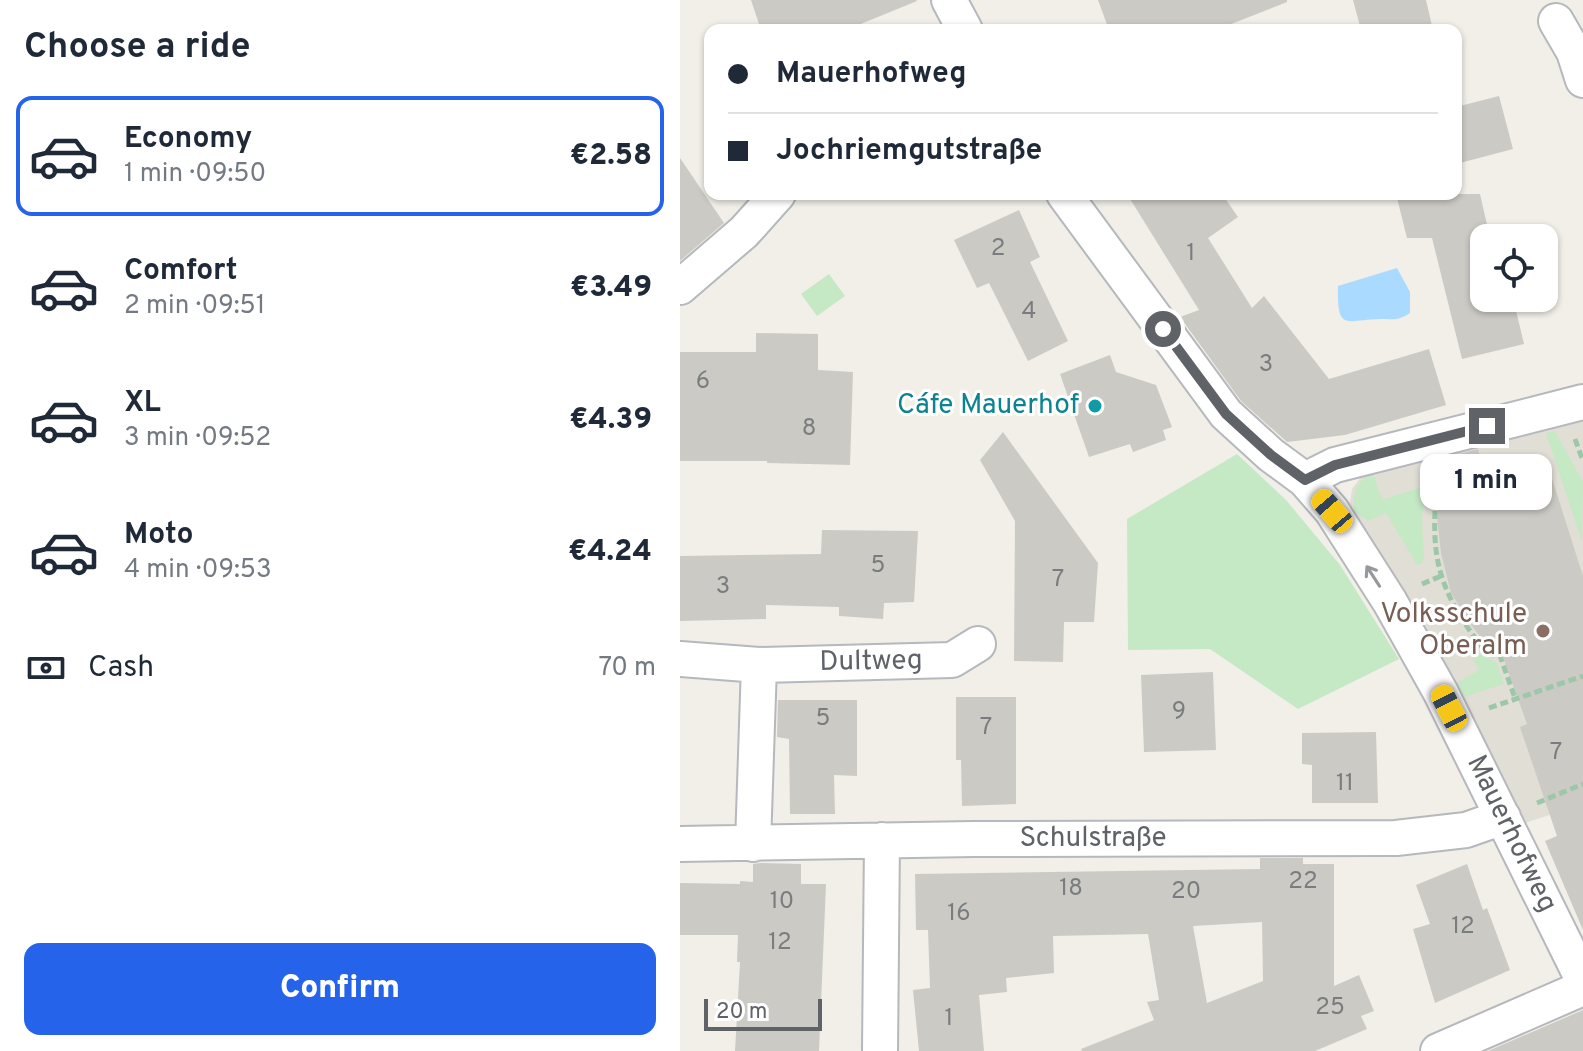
<!DOCTYPE html>
<meta charset="utf-8">
<style>
body{margin:0;font-family:Overpass,sans-serif;background:#f6f6f7;color:#1f2937;height:100vh;display:flex;flex-direction:column;font-size:30px;white-space:nowrap}
*{box-sizing:border-box;margin:0}
p{font-size:26px;color:#747a83}
.icon{flex:none;width:44px;height:44px;fill:none;stroke:currentColor;stroke-width:2;stroke-linecap:round;stroke-linejoin:round}
.map{position:relative;flex:1;overflow:hidden}
.sheet{display:flex;flex-direction:column;background:#fff;width:680px}
.sheet>*{flex:none}
.top-card{position:absolute;left:24px;top:24px;width:758px;height:176px;border-radius:16px;box-shadow:0 2px 6px #0004;display:grid;align-content:center;height:176px;padding:0 24px;background:#fff}
.controls{position:absolute;left:790px;top:224px;display:grid;gap:16px}
.controls a{display:grid;place-items:center;width:88px;height:88px;border-radius:16px;background:#fff;box-shadow:0 2px 6px #0004;font-size:40px}
.scale{position:absolute;left:24px;bottom:20px;width:118px;box-sizing:border-box;padding-left:8px;border:4px solid #5f6368;border-top:0;font-size:22px;line-height:28px;white-space:nowrap;color:#5f6368;-webkit-text-stroke:6px #fff;paint-order:stroke}
.end{position:absolute;width:36px;height:36px;margin:-18px;border:10px solid #5f6368;background:#fff;box-shadow:0 0 0 4px #fff}
.from{border-radius:50%}
.bubble{position:absolute;height:56px;border-radius:16px;background:#fff;box-shadow:0 2px 6px #0004;font-size:26px;font-weight:800;line-height:56px;text-align:center}
.car{position:absolute;width:24px;height:48px;margin:-24px -12px;border-radius:10px;box-shadow:0 0 6px 2px #0007;background:linear-gradient(#f5c518 24%,#345 0 40%,#f5c518 0 76%,#345 0 86%,#f5c518 0)}
.top-card b{display:flex;align-items:center;gap:28px;height:76px;font-size:30px}
.top-card b+b{border-top:2px solid #e0e1e3}
.top-card i{width:20px;height:20px;background:#1f2937}
ul{padding:0;list-style:none}
li{display:flex;align-items:center;gap:24px;height:120px;margin:0 16px 12px;padding:0 8px;border:4px solid transparent;border-radius:16px}
li div{flex:1}
li b{display:block;font-size:30px}
li em{font-style:normal;font-weight:800}
li.active{border-color:#2563eb}
li>.icon{width:72px;height:72px;stroke-width:1.5}
h2{padding:0 24px;font-size:36px;line-height:96px}
.pay{display:flex;align-items:center;gap:20px;height:88px;padding:0 24px;font-size:30px}
.pay p{margin-inline-start:auto}
.action{display:flex;gap:16px;margin-top:auto;padding:16px 24px}
.action a{flex:1;height:92px;border-radius:16px;background:#2563eb;color:#fff;font-size:32px;font-weight:800;line-height:92px;text-align:center}
main{display:flex;flex:1;min-height:0}
.map>svg:first-child{display:block}
</style>
<main>
<section class="sheet">
<h2>Choose a ride</h2>
<ul>
<li class="active"><svg class="icon" aria-label="car" viewBox="0 0 24 24"><path d="M5 17H2v-5l4-1 3-4h7l3 4 3 1v5h-3M9 17h6M6 11h13"/><circle cx="7" cy="17" r="2"/><circle cx="17" cy="17" r="2"/></svg><div><b>Economy</b><p>1 min · 09:50</p></div><em>€2.58</em></li>
<li><svg class="icon" aria-label="car" viewBox="0 0 24 24"><path d="M5 17H2v-5l4-1 3-4h7l3 4 3 1v5h-3M9 17h6M6 11h13"/><circle cx="7" cy="17" r="2"/><circle cx="17" cy="17" r="2"/></svg><div><b>Comfort</b><p>2 min · 09:51</p></div><em>€3.49</em></li>
<li><svg class="icon" aria-label="car" viewBox="0 0 24 24"><path d="M5 17H2v-5l4-1 3-4h7l3 4 3 1v5h-3M9 17h6M6 11h13"/><circle cx="7" cy="17" r="2"/><circle cx="17" cy="17" r="2"/></svg><div><b>XL</b><p>3 min · 09:52</p></div><em>€4.39</em></li>
<li><svg class="icon" aria-label="car" viewBox="0 0 24 24"><path d="M5 17H2v-5l4-1 3-4h7l3 4 3 1v5h-3M9 17h6M6 11h13"/><circle cx="7" cy="17" r="2"/><circle cx="17" cy="17" r="2"/></svg><div><b>Moto</b><p>4 min · 09:53</p></div><em>€4.24</em></li>
</ul>
<div class="pay"><svg class="icon" aria-label="cash" viewBox="0 0 24 24"><path d="M3 7h18v10H3z"/><circle cx="12" cy="12" r="2"/></svg>Cash<p>70 m</p></div>
<div class="action"><a>Confirm</a></div>
</section>
<div class="map">
<svg width="903" height="1051" viewBox="0 0 903 1051">
<rect width="100%" height="100%" fill="#f1efe8"/>
<path fill="#e1ded6" d="M903 419V804L845 823 675 530 669 508 672 489 681 477 696 469Z"/>
<path fill="#c5e8c5" d="M149 274 165 296 137 316 121 294Z
M875 431 903 482 902 542 866 433Z
M557 454 606 500 660 565 719 659 618 709 530 649 448 650 447 519Z
M693 473 702 500 745 486 742 520 744 558 741 564 737 565 706 513 688 521 674 511C674 491 674 483 693 473Z
M801 654 817 663 824 684 777 699 770 687 799 670 793 660Z"/>
<path fill="#aadaff" d="M717 268 730 292V313C718 321 714 319 700 319 665 320 657 332 658 286Z"/>
<path fill="#cccac5" fill-rule="evenodd" d="M71 0H236L237 1 166 30H81Z
M418 0H607V2L536 30H429Z
M673 0H746L753 30H681Z
M819 96 833 149 776 164V107Z
M0 158 44 223 0 261Z
M447 194H542L558 217 528 238 572 308 584 296 649 379 749 349 766 405 665 435 607 442 561 401 500 317 519 310Z
M716 194H800L810 238H804V298H833L844 344 782 359 752 238H727Z
M339 210 360 257 350 262 388 341 348 361 309 283 297 288 274 240Z
M76 333 138 334V370L173 372 170 465 87 463V461H0V352H76Z
M430 355 436 372 476 385 492 427 483 430 486 440 453 452 450 444 409 457 380 374Z
M323 432 418 563 414 622H384L383 662 334 661 335 521 300 460Z
M798 449 809 485 868 466 903 576V930L865 841 877 836 840 727 847 724 819 646 810 649 792 626 771 593 761 553 757 517 761 481 769 457Z
M142 530 238 531 234 602 204 603 203 619 159 616V607L86 605V619L0 621V556L141 554Z
M533 672 536 750 464 752 461 675Z
M276 697H336V804L282 806 281 760H276Z
M98 700H177V776L154 775 155 814H110L109 739 97 737Z
M696 732 698 803H632V765L622 764V733Z
M580 858H623V864H654V986L679 975 694 1011 681 1016 687 1029 635 1051H402L401 1049 474 1020 467 1002 479 1000 468 934 373 936 374 973 326 978 327 992 299 995 304 1051H239L233 990 250 988 248 930H236L235 874 580 869ZM582 922 583 981 527 1003 513 926Z
M80 863 121 864V884H146L139 1051H55L60 962H57L58 935H0V883L60 884V881L73 882V864Z
M787 864 803 910 807 908 830 970 755 1003 733 929 750 924 736 885Z
M903 1010V1051H808Z"/>
<g fill="none" stroke-linecap="round" stroke-linejoin="round">
<defs>
<path id="minor" d="M269 0 285 30
M876 21 894 52 903 80
M384 194 546 414 591 455 625 480 652 511 710 602 761 693 903 980
M0 287 64 232 98 194
M625 480 655 465 903 402
M0 659 79 665 272 660 298 644
M0 844 294 839 716 838 786 830 823 817
M73 844 79 665
M200 1051 202 840
M758 1051 903 988"/>
</defs>
<use href="#minor" stroke="#b5b8bc" stroke-width="38"/>
<path stroke="#9cc7a9" stroke-width="5" stroke-dasharray="8 4" stroke-linecap="butt" d="M895 439 903 461
M758 475C749 557 756 588 807 654L820 656 835 698
M742 584 761 576
M809 708 903 676
M857 803 903 784"/>
<use href="#minor" stroke="#fff" stroke-width="34"/>
</g>
<defs><path id="oneway-shaft" d="M-6 0H5M1.5-3L5.5 0L1.5 3" fill="none" stroke-width="1.6" stroke-linecap="round" stroke-linejoin="round" transform="scale(2)"/></defs>
<use stroke="#979a9d" href="#oneway-shaft" transform="translate(693 576) rotate(-123)"/>
<g fill="none" stroke-linecap="round" stroke-linejoin="round">
<path stroke="#5f6368" stroke-width="10" d="M483 329 546 414 591 455 625 480 655 465 807 426"/>
</g>
<circle fill="#0f9aa8" stroke="#fff" stroke-width="3" cx="415" cy="406" r="8"/>
<circle fill="#8d6e63" stroke="#fff" stroke-width="3" cx="863" cy="631" r="8"/>
<g text-anchor="middle" dominant-baseline="central" stroke-width="6" stroke-linejoin="round" paint-order="stroke">
<g font-size="24" fill="#7a7d7f">
<text x="318" y="249">2</text>
<text x="511" y="254">1</text>
<text x="349" y="312">4</text>
<text x="586" y="365">3</text>
<text x="23" y="382">6</text>
<text x="129" y="429">8</text>
<text x="198" y="566">5</text>
<text x="378" y="580">7</text>
<text x="43" y="587">3</text>
<text x="499" y="712">9</text>
<text x="143" y="719">5</text>
<text x="306" y="728">7</text>
<text x="876" y="753">7</text>
<text x="665" y="784">11</text>
<text x="623" y="882">22</text>
<text x="391" y="889">18</text>
<text x="506" y="892">20</text>
<text x="102" y="902">10</text>
<text x="279" y="914">16</text>
<text x="783" y="927">12</text>
<text x="100" y="943">12</text>
<text x="650" y="1008">25</text>
<text x="269" y="1019">1</text>
</g>
<g font-size="28" fill="#0d838f" stroke="#fff" text-anchor="end">
<text x="399" y="406">Cáfe Mauerhof</text>
</g>
<g font-size="28" fill="#785e54" stroke="#fff" text-anchor="end">
<text x="847" y="615">Volksschule<tspan x="847" dy="32">Oberalm</tspan></text>
</g>
<g font-size="28" fill="#5f6368" stroke="#fff">
<text transform="translate(191 662) rotate(-1)">Dultweg</text>
<text transform="translate(831 834) rotate(64)">Mauerhofweg</text>
<text x="413" y="839">Schulstraße</text>
</g>
</g>
</svg>
<div class="controls">
<a><svg class="icon" aria-label="locate" viewBox="0 0 24 24"><circle cx="12" cy="12" r="6"/><path d="M12 2v4M12 18v4M2 12h4M18 12h4"/></svg></a>
</div>
<div class="scale">20 m</div>
<i class="end from" style="left:483px;top:329px"></i>
<i class="end" style="left:807px;top:426px"></i>
<div class="bubble" style="left:740px;top:454px;width:132px">1 min</div>
<i class="car" style="left:652px;top:511px;rotate:319deg"></i>
<i class="car" style="left:769px;top:708px;rotate:333deg"></i>
<div class="top-card">
<b><i class="from"></i>Mauerhofweg</b>
<b><i></i>Jochriemgutstraße</b>
</div>
</div>
</main>
